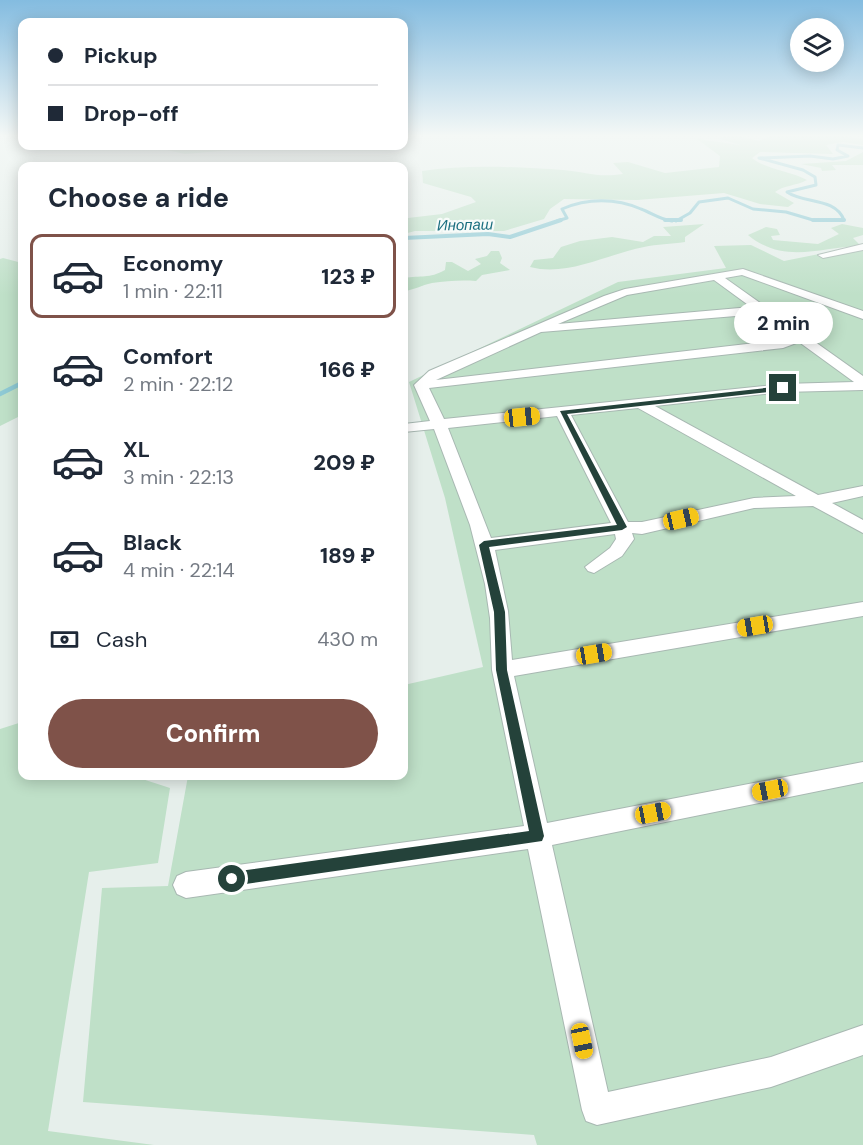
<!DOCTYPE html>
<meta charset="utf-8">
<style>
body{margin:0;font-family:"DM Sans",sans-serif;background:#f6f6f7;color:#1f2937;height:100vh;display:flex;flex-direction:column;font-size:22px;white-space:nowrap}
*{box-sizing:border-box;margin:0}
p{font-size:20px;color:#747a83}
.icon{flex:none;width:33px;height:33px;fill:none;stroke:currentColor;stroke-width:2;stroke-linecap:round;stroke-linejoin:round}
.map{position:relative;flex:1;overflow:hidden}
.drawer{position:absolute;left:18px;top:162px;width:390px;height:618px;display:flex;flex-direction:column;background:#fff;border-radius:12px;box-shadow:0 3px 15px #0003}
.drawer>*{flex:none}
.hud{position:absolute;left:18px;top:18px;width:390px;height:132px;border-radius:12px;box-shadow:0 3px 15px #0003;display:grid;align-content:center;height:132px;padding:0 30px;background:#fff}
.fabs{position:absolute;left:790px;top:18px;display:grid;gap:12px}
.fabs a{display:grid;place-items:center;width:54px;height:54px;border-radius:50%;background:#fff;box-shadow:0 3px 15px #0003;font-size:30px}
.end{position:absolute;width:27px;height:27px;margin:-14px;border:8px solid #24423a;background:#fff;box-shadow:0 0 0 3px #fff}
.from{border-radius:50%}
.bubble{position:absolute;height:42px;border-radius:21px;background:#fff;box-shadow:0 3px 15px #0003;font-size:20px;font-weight:800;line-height:42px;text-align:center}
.car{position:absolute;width:18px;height:36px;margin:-18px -9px;border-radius:8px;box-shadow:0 0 4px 2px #0007;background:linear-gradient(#f5c518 24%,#345 0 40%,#f5c518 0 76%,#345 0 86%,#f5c518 0)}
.hud b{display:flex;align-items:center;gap:21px;height:57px;font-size:22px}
.hud b+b{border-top:2px solid #e0e1e3}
.hud i{width:15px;height:15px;background:#1f2937}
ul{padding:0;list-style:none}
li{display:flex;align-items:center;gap:18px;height:84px;margin:0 12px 9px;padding:0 18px;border:3px solid transparent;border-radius:12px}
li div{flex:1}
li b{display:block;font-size:22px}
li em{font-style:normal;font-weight:800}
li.on{border-color:#7f5249}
li>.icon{width:54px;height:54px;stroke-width:1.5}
h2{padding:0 30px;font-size:27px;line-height:72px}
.pay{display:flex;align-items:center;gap:15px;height:66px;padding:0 30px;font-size:22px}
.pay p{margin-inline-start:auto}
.button{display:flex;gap:12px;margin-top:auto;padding:12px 30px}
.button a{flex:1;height:69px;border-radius:36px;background:#7f5249;color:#fff;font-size:24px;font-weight:800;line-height:69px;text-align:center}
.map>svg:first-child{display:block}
</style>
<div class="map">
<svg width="863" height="1145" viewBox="0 0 863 1145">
<rect width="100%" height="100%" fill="#e6efeb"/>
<path fill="#bfe0c8" d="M735 135 759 141 773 135H834L863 139V145L843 142 826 145 833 154 760 152 752 158C767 170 790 171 807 180 796 186 784 185 775 192L794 203 788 207 760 204 724 193 637 200 564 199 550 209 544 219 504 231H415L404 234V215L408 218 442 214 476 202 471 197 423 183 422 171C469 164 515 167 563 170 587 172 597 178 623 174L613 163 628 162 665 173 719 167 720 156 697 139 740 145 718 138Z
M149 146H281L185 154Z
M863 152V165H832L836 170 822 171 821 168 801 164 846 161Z
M704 224 685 237V242C671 244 657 244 644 247 607 254 568 277 530 267L534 260 553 258 561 247 580 241 612 237 643 242 654 236H671L663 227Z
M842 224 863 228V235L853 238 860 245 863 244V1145H537L534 1135 83 1102 102 888 168 886 188 776H404V685L483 667 445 498 409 382 618 282 726 268 714 246 751 245 784 261 859 246C821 247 784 265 748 235L766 227 777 229 780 235 771 236 773 240 818 244 839 234 831 228Z
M491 251H499L502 258 500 263 510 270 482 275 476 281C461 280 446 281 432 283 421 285 415 290 404 291V278C421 275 429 279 445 270L446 262H452L468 271 481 264 475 259 487 256Z
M3 258 22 263V415L0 426V259Z
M22 722V776H133L170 788 158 863 89 872 48 1131 154 1145H0V729Z"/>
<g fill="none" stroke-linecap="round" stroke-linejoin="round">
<path stroke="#8ec9d4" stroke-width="3" d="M557 221 567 218 562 209C587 198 616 198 641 209 652 213 661 220 672 221
M676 221 690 213 699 202 728 198 753 209 786 212 813 220H844C835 197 804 204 787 192L816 185 815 177 803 170 759 158 810 156 833 159 848 156 837 150 838 145 863 148"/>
<path stroke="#8ec9d4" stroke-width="4" d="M665 220H681
M813 220H844
M404 238 488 234 510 237 561 220"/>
<path stroke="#8ec9d4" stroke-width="4.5" d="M0 394 22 383"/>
<defs>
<path id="minor" d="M863 244V250L823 258 818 255Z
M743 269 863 311V319L742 275 725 278 863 376V390L783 392 655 406 818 495 863 486V496L832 503 863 520V533L813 506 754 508 642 534 632 533 634 539 622 556 594 573 588 571 585 567 610 548 616 539 615 534 495 550 508 611 512 660 863 602V616L514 676 547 823 863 762V782L552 845 608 1092 771 1057 863 1025V1055L771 1087 597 1125 586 1121 582 1110 528 849 186 898 177 894 173 885 177 876 186 872 524 826 492 670 490 618 485 584 470 525 434 429 404 432V424L430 421 414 385 429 371 604 296 625 289ZM714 280 751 307 558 324 627 295ZM760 314 791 336 782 340 436 380 541 332ZM799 342 854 382 783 384 444 419 429 388 783 348ZM638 408 796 496 754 498 642 522H628L571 415ZM557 416 611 523 491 538 448 428Z"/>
</defs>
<use href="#minor" stroke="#a8b8b2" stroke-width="2"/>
<use href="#minor" fill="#fff" fill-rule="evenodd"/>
</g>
<linearGradient id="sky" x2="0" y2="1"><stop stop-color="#84bce0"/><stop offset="0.46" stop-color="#f4f8f6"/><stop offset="1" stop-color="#f4f8f6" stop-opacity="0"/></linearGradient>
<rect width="863" height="295" fill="url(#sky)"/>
<path fill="#24423a" d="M783 386 786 390 567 414 627 527 622 530 489 547 505 612 507 670 544 836 542 841 232 886 228 884 226 879 232 872 529 831 496 670 494 612 479 545 484 541 617 525 560 411Z"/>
<g text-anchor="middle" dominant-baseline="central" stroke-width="4.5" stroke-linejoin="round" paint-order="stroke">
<g font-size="15" font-style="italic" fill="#1c6f80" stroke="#f7fbf9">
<text transform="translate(465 225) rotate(-1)">Инопаш</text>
</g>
</g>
</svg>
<div class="fabs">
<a><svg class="icon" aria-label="layers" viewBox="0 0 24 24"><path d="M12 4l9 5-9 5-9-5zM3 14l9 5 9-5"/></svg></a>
</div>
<i class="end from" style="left:232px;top:879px"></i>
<i class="end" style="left:783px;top:388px"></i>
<div class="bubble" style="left:734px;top:302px;width:99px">2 min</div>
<i class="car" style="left:522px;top:417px;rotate:84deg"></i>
<i class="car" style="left:681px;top:519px;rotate:77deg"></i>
<i class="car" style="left:755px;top:626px;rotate:260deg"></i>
<i class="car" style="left:594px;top:654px;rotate:80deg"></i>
<i class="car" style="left:770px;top:790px;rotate:259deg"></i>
<i class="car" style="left:653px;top:813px;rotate:79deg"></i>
<i class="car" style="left:582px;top:1041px;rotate:168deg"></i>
<div class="hud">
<b><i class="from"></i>Pickup</b>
<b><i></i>Drop-off</b>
</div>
<section class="drawer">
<h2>Choose a ride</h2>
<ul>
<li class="on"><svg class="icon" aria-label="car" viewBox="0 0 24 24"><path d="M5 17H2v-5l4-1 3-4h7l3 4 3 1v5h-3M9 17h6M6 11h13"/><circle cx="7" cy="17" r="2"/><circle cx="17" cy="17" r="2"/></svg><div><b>Economy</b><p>1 min · 22:11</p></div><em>123 ₽</em></li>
<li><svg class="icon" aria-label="car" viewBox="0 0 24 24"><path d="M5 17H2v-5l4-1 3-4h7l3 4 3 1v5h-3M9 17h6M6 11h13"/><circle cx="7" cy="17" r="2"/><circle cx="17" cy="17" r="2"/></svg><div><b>Comfort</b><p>2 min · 22:12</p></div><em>166 ₽</em></li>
<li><svg class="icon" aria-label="car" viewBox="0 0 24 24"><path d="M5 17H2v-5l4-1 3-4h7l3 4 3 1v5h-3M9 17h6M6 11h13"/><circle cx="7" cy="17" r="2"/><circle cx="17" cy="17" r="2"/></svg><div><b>XL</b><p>3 min · 22:13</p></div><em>209 ₽</em></li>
<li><svg class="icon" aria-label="car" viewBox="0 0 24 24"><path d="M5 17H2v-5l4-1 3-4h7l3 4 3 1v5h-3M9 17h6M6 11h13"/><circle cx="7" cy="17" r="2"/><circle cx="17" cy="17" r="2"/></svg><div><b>Black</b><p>4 min · 22:14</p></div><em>189 ₽</em></li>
</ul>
<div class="pay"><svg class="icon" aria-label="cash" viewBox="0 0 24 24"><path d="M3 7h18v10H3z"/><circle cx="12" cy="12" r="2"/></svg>Cash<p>430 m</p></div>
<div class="button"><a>Confirm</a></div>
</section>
</div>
